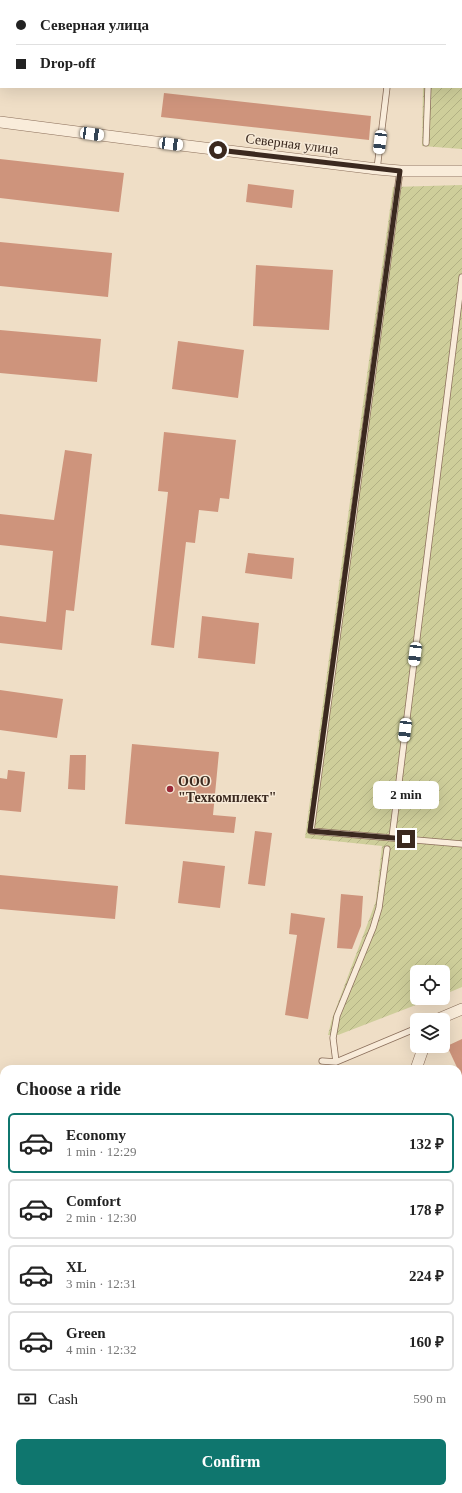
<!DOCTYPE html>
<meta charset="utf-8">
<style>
body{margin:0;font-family:"Times New Roman",serif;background:#f6f6f6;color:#222;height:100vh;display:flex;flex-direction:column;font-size:15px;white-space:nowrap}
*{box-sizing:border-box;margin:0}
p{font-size:13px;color:#767676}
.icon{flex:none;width:22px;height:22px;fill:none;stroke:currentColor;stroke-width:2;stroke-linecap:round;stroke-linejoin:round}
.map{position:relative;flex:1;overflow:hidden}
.sheet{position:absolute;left:0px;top:1065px;width:462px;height:428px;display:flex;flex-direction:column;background:#fff;border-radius:12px 12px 0 0;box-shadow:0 4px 16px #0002}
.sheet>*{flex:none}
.guide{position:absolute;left:0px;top:0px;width:462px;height:88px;box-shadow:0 4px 16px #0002;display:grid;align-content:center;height:88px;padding:0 16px;background:#fff}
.fabs{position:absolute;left:410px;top:965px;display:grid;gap:8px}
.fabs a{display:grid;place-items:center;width:40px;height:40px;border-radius:6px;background:#fff;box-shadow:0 4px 16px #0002;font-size:20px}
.end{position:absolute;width:18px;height:18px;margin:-9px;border:5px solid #3b291f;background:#fff;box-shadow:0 0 0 2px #fff}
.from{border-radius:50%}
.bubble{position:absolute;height:28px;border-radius:6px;background:#fff;box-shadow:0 4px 16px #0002;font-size:13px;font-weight:600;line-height:28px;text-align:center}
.car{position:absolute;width:12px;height:24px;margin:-12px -6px;border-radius:5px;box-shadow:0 0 3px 1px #0007;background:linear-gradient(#fff 24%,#345 0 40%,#fff 0 76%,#345 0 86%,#fff 0)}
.guide b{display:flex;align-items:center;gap:14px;height:38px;font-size:15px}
.guide b+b{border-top:1px solid #e0e0e0}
.guide i{width:10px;height:10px;background:#222}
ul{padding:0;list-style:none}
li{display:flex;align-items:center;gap:12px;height:60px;margin:0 8px 6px;padding:0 8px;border:2px solid #e0e0e0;border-radius:6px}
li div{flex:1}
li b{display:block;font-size:15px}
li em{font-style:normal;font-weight:600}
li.selected{border-color:#0f766e}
li>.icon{width:36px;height:36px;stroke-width:1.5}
h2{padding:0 16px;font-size:18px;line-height:48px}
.pay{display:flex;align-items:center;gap:10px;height:44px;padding:0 16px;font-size:15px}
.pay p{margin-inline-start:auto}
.primary-button{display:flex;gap:8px;margin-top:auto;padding:8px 16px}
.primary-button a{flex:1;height:46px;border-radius:6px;background:#0f766e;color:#fff;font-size:16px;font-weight:600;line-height:46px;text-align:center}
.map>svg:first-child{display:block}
</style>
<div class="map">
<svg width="462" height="1493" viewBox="0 0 462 1493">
<defs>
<pattern id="garden-furrows" width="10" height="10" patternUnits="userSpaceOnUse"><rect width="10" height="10" fill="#cece9a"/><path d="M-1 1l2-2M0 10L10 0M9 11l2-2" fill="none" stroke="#b2b184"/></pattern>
</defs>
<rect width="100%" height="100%" fill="#efdec6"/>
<path fill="url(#garden-furrows)" d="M424 0H462V149L422 146 423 87H461V1Z
M462 185V987L443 995V972H417V998H434L338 1035H328L332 1019 376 901 382 846 305 838 363 404 393 187Z"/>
<path fill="#ce947c" d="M164 93 371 116 369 140 161 117Z
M0 159 124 173 119 212 0 198Z
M248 184 294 190 292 208 246 202Z
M0 242 112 253 108 297 0 286Z
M256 265 333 270 329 330 253 326Z
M0 330 101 339 97 382 0 373Z
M178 341 244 350 238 398 172 389Z
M164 432 236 440 229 499 220 498 218 512 199 510 195 543 186 542 174 648 151 645 168 492 158 491Z
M65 450 92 454 74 611 66 610 62 650 0 643V616L46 622 53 551 0 545V514L54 520Z
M248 553 294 558 292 579 245 573Z
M202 616 259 623 255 664 198 658Z
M0 690 63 699 57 738 0 730Z
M132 744 219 752 213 815 236 817 234 833 125 824Z
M70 755H86L85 790 68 789Z
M8 770 25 772 21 812 0 810V778L7 779Z
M255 831 272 833 265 886 248 884Z
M183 861 225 866 220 908 178 903Z
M0 875 118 886 115 919 0 909Z
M341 894 363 896 361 926 352 949 337 948Z
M291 913 325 918 308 1019 285 1015 297 935 289 934Z
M462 1039V1078L447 1046Z"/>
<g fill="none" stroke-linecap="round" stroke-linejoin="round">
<defs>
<path id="service" d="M398 1V0
M461 38 462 39
M426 143 428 87
M377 169 387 87
M400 171 311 831 462 844
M392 838 462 277
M322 1061 336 1062 417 1028
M336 1062 333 1038 337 1016 373 928 379 908 387 849
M0 1203 4 1202"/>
<path id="minor" d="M0 122 139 140 377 169 400 171H462
M436 1020 462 1009
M416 1069 424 1046
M458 1253 462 1251
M0 1264 4 1263
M458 1460 462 1458
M0 1474 4 1472
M100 1489 102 1493
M260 1489 262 1493
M385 1493 393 1489"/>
</defs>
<use href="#service" stroke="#8b6f5b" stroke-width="7"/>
<use href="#minor" stroke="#8b6f5b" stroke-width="12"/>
<use href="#service" stroke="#f9ecda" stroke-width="5.5"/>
<use href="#minor" stroke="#f9ecda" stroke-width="11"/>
</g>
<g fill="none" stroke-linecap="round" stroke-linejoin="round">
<path stroke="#3b291f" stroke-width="5" d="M218 150 400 171 310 831 406 839"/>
</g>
<circle fill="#9b2a39" stroke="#f6e9d6" stroke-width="1.5" cx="170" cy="789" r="4"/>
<g text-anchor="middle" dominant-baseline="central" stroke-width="3" stroke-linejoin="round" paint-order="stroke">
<g font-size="14" fill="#3b291f" stroke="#f6e9d6">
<text transform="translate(292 144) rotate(7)">Северная улица</text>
</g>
<g font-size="14" font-weight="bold" fill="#3b291f" stroke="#f6e9d6" text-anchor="start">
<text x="178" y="781">ООО<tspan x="178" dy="16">"Техкомплект"</tspan></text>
</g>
</g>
</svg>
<div class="fabs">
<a><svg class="icon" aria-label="locate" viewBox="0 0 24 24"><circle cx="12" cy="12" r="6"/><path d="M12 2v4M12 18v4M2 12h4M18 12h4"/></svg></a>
<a><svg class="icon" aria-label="layers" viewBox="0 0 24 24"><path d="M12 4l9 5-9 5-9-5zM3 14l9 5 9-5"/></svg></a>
</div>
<i class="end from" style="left:218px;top:150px"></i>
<i class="end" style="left:406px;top:839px"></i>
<div class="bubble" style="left:373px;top:781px;width:66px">2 min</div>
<i class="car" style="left:92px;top:134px;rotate:98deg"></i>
<i class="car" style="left:380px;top:142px;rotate:187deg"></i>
<i class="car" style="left:171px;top:144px;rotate:97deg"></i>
<i class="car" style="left:415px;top:654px;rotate:187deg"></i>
<i class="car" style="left:405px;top:730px;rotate:187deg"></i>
<div class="guide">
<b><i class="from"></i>Северная улица</b>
<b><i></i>Drop-off</b>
</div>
<section class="sheet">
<h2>Choose a ride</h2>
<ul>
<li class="selected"><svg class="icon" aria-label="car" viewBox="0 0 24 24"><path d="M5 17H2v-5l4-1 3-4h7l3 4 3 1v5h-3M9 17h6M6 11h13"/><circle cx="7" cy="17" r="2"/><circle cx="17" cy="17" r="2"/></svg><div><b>Economy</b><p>1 min · 12:29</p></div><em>132 ₽</em></li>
<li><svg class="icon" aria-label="car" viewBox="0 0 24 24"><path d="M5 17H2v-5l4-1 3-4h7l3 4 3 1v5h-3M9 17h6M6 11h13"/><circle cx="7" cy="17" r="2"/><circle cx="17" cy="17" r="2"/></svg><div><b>Comfort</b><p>2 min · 12:30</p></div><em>178 ₽</em></li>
<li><svg class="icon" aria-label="car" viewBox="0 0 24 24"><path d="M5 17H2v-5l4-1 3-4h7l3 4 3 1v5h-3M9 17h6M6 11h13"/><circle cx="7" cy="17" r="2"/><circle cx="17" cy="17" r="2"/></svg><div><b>XL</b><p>3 min · 12:31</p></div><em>224 ₽</em></li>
<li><svg class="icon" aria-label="car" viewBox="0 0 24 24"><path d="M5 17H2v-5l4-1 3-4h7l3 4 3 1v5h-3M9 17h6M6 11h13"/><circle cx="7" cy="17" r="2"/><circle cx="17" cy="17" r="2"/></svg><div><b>Green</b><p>4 min · 12:32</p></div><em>160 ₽</em></li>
</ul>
<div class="pay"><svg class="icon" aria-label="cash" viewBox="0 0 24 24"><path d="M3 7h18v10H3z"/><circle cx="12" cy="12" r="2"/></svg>Cash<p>590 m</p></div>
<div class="primary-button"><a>Confirm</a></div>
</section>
</div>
